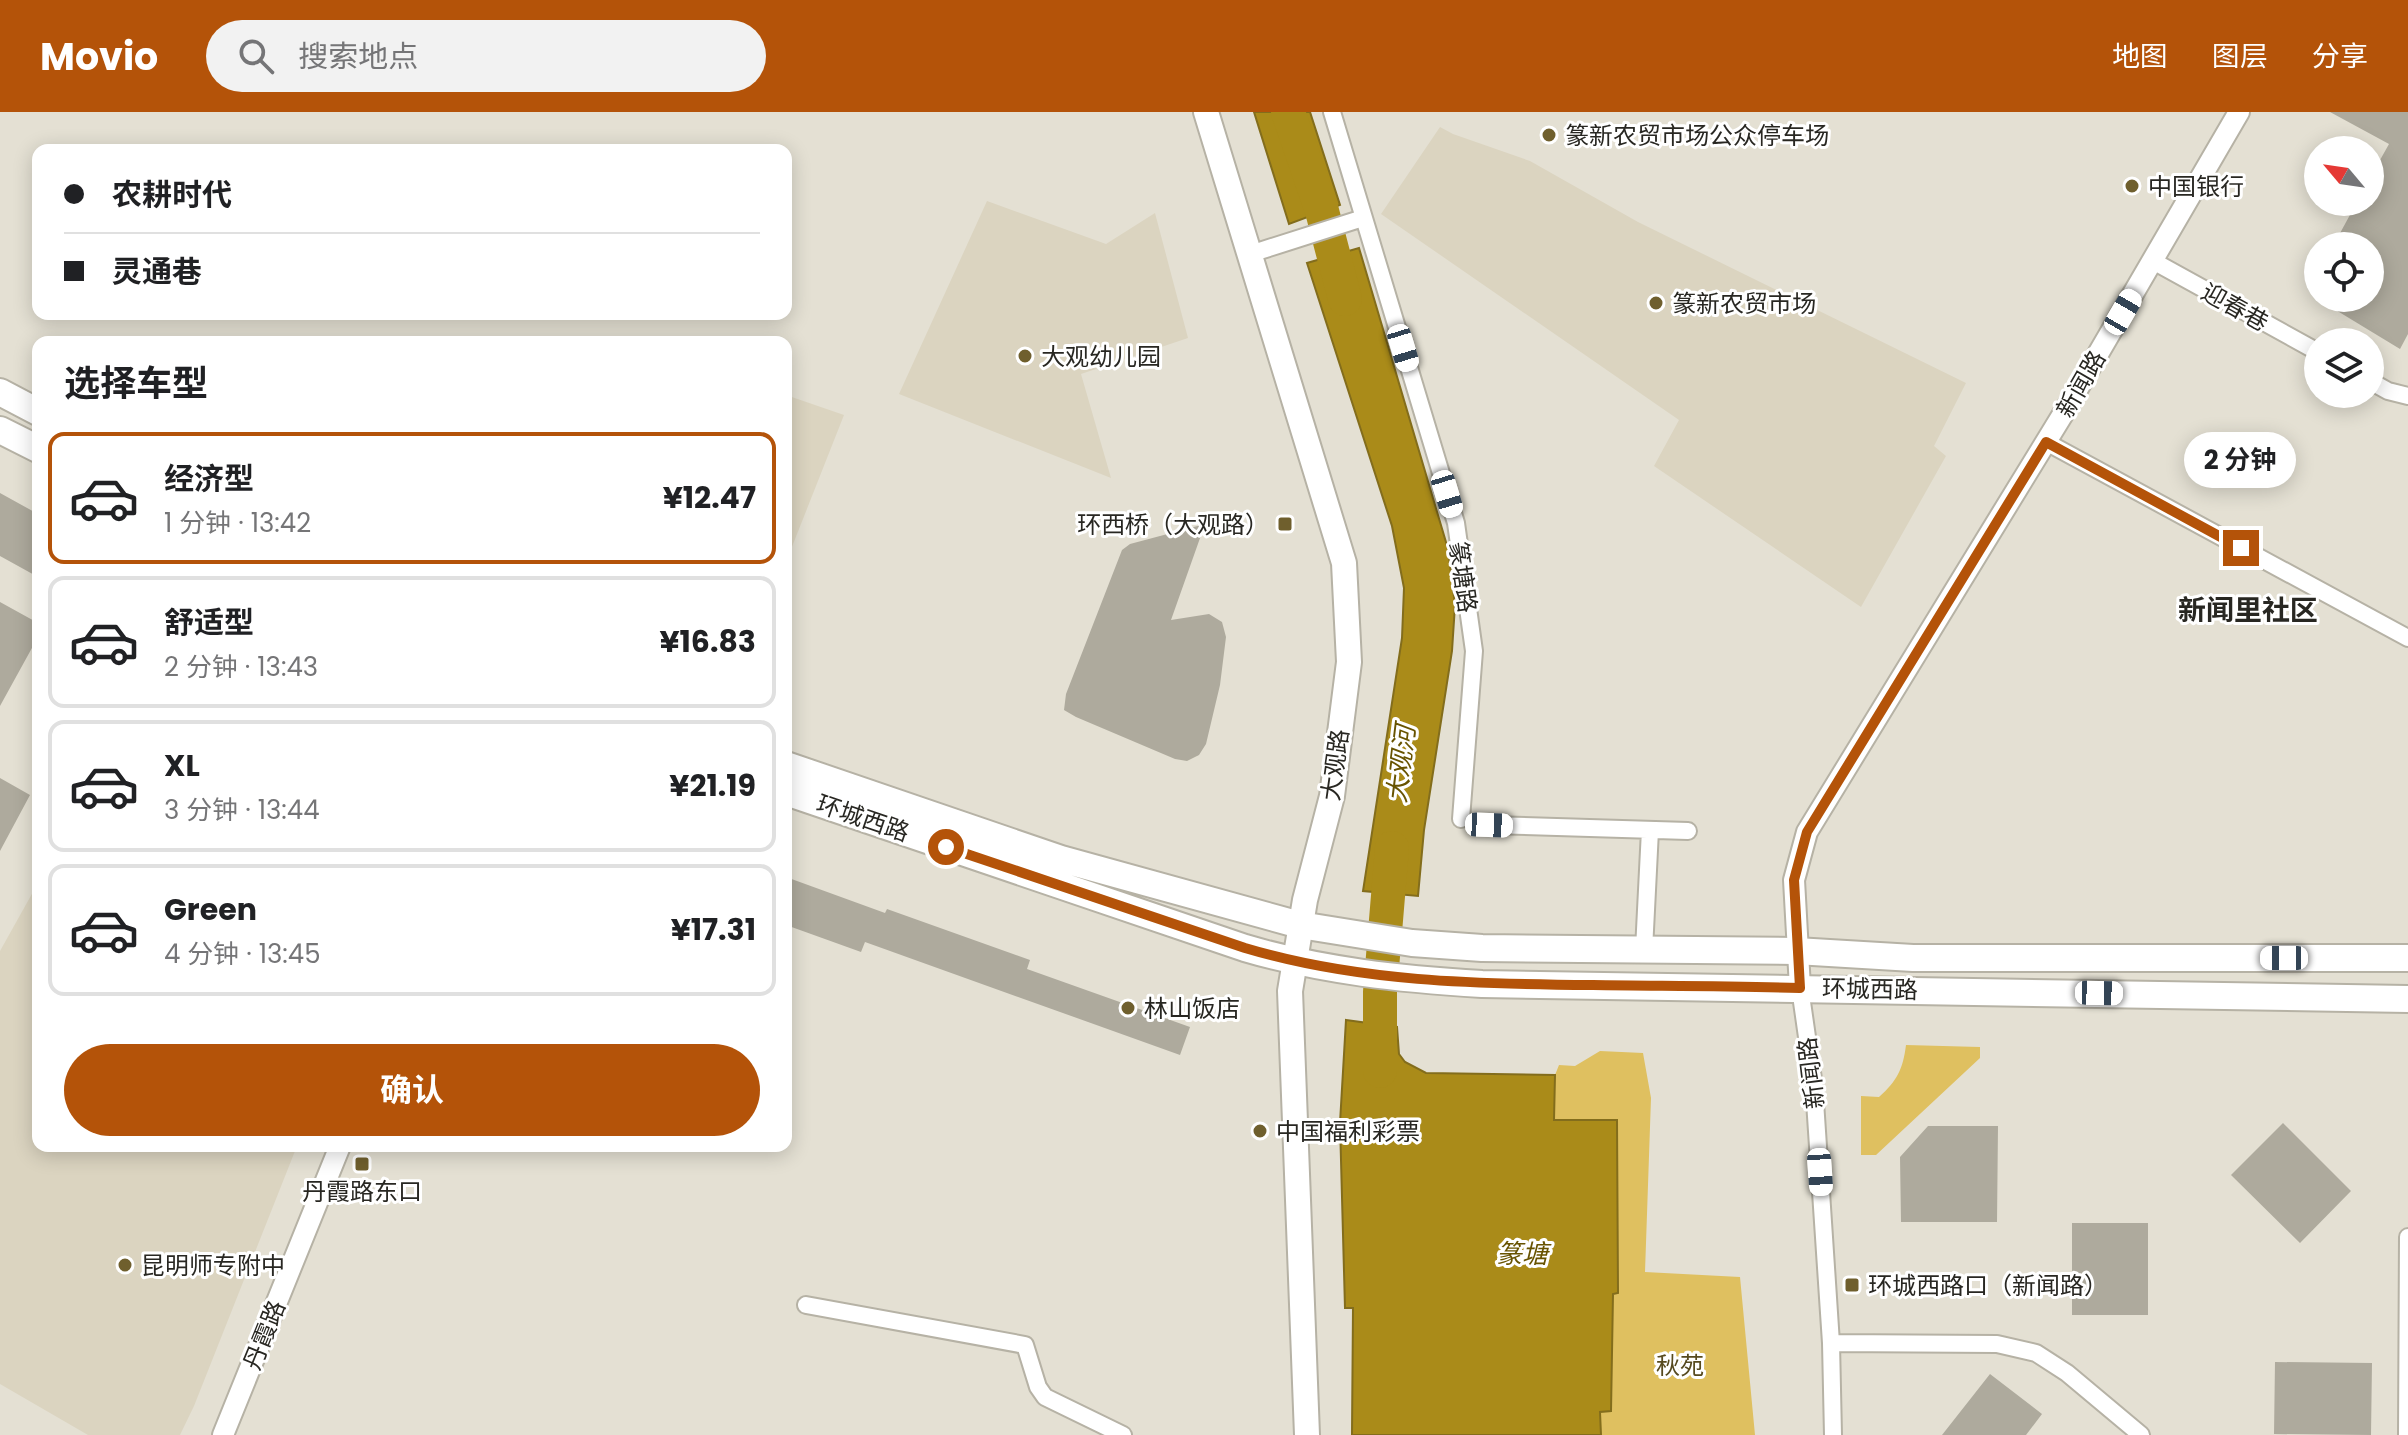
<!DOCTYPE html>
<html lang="zh">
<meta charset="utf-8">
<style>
body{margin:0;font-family:Poppins,"Noto Sans SC",sans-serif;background:#f2f2f2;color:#202124;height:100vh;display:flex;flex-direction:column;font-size:30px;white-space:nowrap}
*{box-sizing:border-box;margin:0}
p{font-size:26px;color:#757577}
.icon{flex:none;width:44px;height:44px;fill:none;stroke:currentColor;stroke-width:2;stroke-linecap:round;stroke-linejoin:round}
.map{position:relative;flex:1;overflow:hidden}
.panel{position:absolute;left:32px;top:224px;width:760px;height:816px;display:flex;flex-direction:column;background:#fff;border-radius:16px;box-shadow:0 4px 20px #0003}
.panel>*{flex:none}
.hud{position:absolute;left:32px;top:32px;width:760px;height:176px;border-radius:16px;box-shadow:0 4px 20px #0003;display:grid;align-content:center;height:176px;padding:0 32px;background:#fff}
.needle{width:52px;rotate:299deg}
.fabs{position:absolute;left:2304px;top:24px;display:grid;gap:16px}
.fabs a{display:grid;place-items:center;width:80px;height:80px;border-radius:50%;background:#fff;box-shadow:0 4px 20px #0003;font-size:40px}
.end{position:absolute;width:36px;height:36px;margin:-18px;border:10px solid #b45309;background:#fff;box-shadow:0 0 0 4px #fff}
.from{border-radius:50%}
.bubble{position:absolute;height:56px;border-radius:28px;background:#fff;box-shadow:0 4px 20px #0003;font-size:26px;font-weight:700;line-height:56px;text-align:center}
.car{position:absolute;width:24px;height:48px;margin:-24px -12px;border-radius:10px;box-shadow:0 0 6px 2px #0007;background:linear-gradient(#fff 24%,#345 0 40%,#fff 0 76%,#345 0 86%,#fff 0)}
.hud b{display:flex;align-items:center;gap:28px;height:76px;font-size:30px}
.hud b+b{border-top:2px solid #e0e0e0}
.hud i{width:20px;height:20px;background:#202124}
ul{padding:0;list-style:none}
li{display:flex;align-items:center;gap:24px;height:132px;margin:0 16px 12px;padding:0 16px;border:4px solid #e0e0e0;border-radius:16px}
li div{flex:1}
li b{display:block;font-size:30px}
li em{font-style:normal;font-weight:700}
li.on{border-color:#b45309}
li>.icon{width:72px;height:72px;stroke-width:1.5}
h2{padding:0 32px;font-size:36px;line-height:96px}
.action{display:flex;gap:16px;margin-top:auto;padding:16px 32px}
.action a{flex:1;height:92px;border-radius:48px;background:#b45309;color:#fff;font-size:32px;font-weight:700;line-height:92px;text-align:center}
header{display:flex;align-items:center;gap:48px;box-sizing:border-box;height:112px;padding:0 40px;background:#b45309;color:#fff}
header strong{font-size:38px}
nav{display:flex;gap:44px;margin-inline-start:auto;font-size:28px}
.search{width:560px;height:72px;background:#f2f2f2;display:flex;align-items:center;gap:20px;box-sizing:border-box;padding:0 28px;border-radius:44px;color:#757577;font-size:30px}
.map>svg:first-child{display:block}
</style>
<header>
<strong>Movio</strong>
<div class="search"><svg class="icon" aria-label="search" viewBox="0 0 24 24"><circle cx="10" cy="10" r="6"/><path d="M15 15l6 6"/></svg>搜索地点</div>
<nav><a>地图</a><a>图层</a><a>分享</a></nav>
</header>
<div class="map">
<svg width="2408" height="1323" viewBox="0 0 2408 1323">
<rect width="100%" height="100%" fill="#e4e0d3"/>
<path fill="#dbd4c0" d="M1440 15 1453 22 1530 49 1638 110 1966 271 1934 334 1946 344 1861 495 1654 354 1679 308 1381 102Z
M987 89 1106 132 1155 101 1188 226 1081 262 1111 366 899 282Z
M786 283 844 303 786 450Z
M38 771V1034H297L194 1294 180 1323H88L0 1272V839Z"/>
<path fill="#dfc060" d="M1906 933 1980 935V946L1876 1043H1861V984L1879 985C1897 969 1903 957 1906 933Z
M1600 939 1643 941 1651 986 1645 1160 1740 1165 1755 1323H1601L1600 1299H1611L1613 1182 1618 1181 1617 1008H1554L1555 963 1559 953 1575 954Z"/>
<path fill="#aa8b19" stroke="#836d1c" stroke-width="2" d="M1254 0H1310L1340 93 1289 112Z
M1359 136 1448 437 1455 493 1452 539 1424 718 1418 784 1363 779 1402 526 1404 476 1392 414 1307 151Z
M1346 908 1397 915 1399 942 1405 950 1426 961 1555 963 1554 1008H1617L1618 1181 1613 1182 1611 1299 1600 1300 1601 1323H1352L1353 1196H1345L1340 1011Z"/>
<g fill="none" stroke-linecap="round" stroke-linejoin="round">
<path stroke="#aa8b19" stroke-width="34" d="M1288 0 1322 99 1345 187
M1380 959V880L1392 736"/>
</g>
<path fill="#aeaa9d" d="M2330 0H2408V222L2400 237 2316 186H2370V134H2333L2357 90H2370V66L2389 32Z
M0 381 38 402V465L0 444Z
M1205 412 1171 508 1209 502 1222 510 1226 525 1220 573 1206 632 1199 643 1187 649 1175 647 1076 605 1064 598 1066 582 1122 438 1130 432Z
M0 490 38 511V525L0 594Z
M0 666 30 683 0 739Z
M786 765 885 801 887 797 1030 848 1027 857 1190 915 1180 943 865 830 861 840 786 813Z
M2283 1011 2351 1079 2300 1131 2231 1063Z
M1928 1014H1998L1997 1110H1901L1900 1045Z
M2072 1111H2148V1203H2072Z
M2275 1250 2372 1251 2371 1323 2274 1322Z
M1990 1262 2042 1302 2026 1323H1942Z"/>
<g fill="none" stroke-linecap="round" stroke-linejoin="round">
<defs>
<path id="minor" d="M1332 0 1456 411 1474 539 1461 707
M1250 142 1363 106
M2153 149 2318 240
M2370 269 2388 279 2408 284
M2046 330 2408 526
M1489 713 1688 719
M1644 838 1650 718
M1800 876 1814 974 1831 1231 1833 1323
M806 1193 1025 1233 1038 1275 1045 1285 1123 1323
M1831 1231 1997 1232 2036 1241 2067 1261 2141 1323
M2407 1323 2408 1125"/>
<path id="tertiary" d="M1800 876 1794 768 1807 720 2063 302 2239 0
M223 1323 340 1034"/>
<path id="secondary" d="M1206 0 1344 451 1349 550 1332 684 1305 788 1290 879 1307 1323"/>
<path id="primary" d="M0 280 38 300
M0 318 38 337
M786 653 1061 747 1300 813 1412 831 1482 836 1796 839 1913 846H2408
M786 680 1245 836C1323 859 1401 867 1482 872L2408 887"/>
</defs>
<use href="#minor" stroke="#b6b2a5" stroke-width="20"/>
<use href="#tertiary" stroke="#b6b2a5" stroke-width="24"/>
<use href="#secondary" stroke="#b6b2a5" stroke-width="28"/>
<use href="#primary" stroke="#b6b2a5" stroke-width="30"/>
<use href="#minor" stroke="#fff" stroke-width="16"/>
<use href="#tertiary" stroke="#fff" stroke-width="20"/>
<use href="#secondary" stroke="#fff" stroke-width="24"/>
<use href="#primary" stroke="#fff" stroke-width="26"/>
</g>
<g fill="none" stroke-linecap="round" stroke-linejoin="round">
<path stroke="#b45309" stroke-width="10" d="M946 735 1245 836C1359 870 1475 872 1593 873 1662 874 1731 874 1800 876L1794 768 1807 720 2046 330 2241 436"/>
</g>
<g fill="#6f5f2d" stroke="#fff" stroke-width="3">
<circle cx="1549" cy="23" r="8"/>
<circle cx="2132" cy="74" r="8"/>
<circle cx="1656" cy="191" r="8"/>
<circle cx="1025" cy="244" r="8"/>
<rect x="1277" y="404" width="16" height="16" rx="4"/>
<circle cx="1128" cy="896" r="8"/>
<circle cx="1260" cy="1019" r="8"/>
<rect x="354" y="1044" width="16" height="16" rx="4"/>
<circle cx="125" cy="1153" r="8"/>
<rect x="1844" y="1165" width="16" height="16" rx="4"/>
</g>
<g text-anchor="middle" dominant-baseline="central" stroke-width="6" stroke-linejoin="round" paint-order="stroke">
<g font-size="24" fill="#282722" stroke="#fff" text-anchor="start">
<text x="1565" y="23">篆新农贸市场公众停车场</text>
<text x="2148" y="74">中国银行</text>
<text x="1672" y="191">篆新农贸市场</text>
<text x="1041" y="244">大观幼儿园</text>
<text x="1269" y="412" text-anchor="end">环西桥（大观路）</text>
<text x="1144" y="896">林山饭店</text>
<text x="1276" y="1019">中国福利彩票</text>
<text x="362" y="1079" text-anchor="middle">丹霞路东口</text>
<text x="141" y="1153">昆明师专附中</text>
<text x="1868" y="1173">环城西路口（新闻路）</text>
</g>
<g font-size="24" fill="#282722" stroke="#fff">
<text transform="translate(2235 195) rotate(29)">迎春巷</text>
<text transform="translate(2081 272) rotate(-60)">新闻路</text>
<text transform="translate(1463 465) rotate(82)">篆塘路</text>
<text transform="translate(1335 653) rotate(-82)">大观路</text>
<text transform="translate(863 706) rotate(19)">环城西路</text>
<text transform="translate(1870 877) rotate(1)">环城西路</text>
<text transform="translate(1811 961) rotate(-97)">新闻路</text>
<text transform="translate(264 1223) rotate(-68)">丹霞路</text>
</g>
<g font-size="24" fill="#574a1f" stroke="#fff">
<text x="1680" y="1253">秋苑</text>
</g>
<g font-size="26" font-style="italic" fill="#685300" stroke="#fff">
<text transform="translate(1401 652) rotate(-83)">大观河</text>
<text x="1522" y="1142">篆塘</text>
</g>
<g font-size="28" font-weight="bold" fill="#282722" stroke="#fff">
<text x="2248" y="498">新闻里社区</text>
</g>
</g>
</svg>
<div class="fabs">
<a><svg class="needle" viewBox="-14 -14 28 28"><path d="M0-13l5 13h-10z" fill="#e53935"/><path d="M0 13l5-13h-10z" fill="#757577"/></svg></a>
<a><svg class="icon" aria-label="locate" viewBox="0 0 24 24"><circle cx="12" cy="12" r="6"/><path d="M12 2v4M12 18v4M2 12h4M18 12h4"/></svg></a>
<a><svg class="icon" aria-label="layers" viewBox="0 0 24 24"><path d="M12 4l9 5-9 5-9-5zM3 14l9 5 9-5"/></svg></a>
</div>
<i class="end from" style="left:946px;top:735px"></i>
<i class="end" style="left:2241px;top:436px"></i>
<div class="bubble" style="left:2184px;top:320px;width:112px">2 分钟</div>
<i class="car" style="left:2123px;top:200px;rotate:30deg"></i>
<i class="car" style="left:1403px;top:236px;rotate:163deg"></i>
<i class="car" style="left:1447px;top:382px;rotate:163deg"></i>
<i class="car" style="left:1489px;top:713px;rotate:92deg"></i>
<i class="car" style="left:2284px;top:846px;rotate:270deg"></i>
<i class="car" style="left:2099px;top:881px;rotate:91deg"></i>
<i class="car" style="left:1820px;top:1060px;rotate:176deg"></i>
<div class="hud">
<b><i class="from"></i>农耕时代</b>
<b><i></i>灵通巷</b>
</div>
<section class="panel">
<h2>选择车型</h2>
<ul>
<li class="on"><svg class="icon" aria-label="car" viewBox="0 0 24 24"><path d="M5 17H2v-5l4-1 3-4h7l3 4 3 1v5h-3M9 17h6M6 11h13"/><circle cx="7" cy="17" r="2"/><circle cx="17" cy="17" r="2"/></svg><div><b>经济型</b><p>1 分钟 · 13:42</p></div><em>¥12.47</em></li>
<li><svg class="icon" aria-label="car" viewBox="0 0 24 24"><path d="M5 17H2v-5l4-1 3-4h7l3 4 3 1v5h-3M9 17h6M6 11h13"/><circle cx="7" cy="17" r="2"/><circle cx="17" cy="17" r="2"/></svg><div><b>舒适型</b><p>2 分钟 · 13:43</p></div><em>¥16.83</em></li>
<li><svg class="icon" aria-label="car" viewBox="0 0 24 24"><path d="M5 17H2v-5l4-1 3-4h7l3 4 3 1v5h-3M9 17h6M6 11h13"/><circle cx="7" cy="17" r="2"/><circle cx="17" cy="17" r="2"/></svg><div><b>XL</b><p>3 分钟 · 13:44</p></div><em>¥21.19</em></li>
<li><svg class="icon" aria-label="car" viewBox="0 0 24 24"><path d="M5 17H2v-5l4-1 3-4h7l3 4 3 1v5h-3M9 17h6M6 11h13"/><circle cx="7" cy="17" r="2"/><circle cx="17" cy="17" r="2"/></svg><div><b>Green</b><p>4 分钟 · 13:45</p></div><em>¥17.31</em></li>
</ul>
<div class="action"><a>确认</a></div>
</section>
</div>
